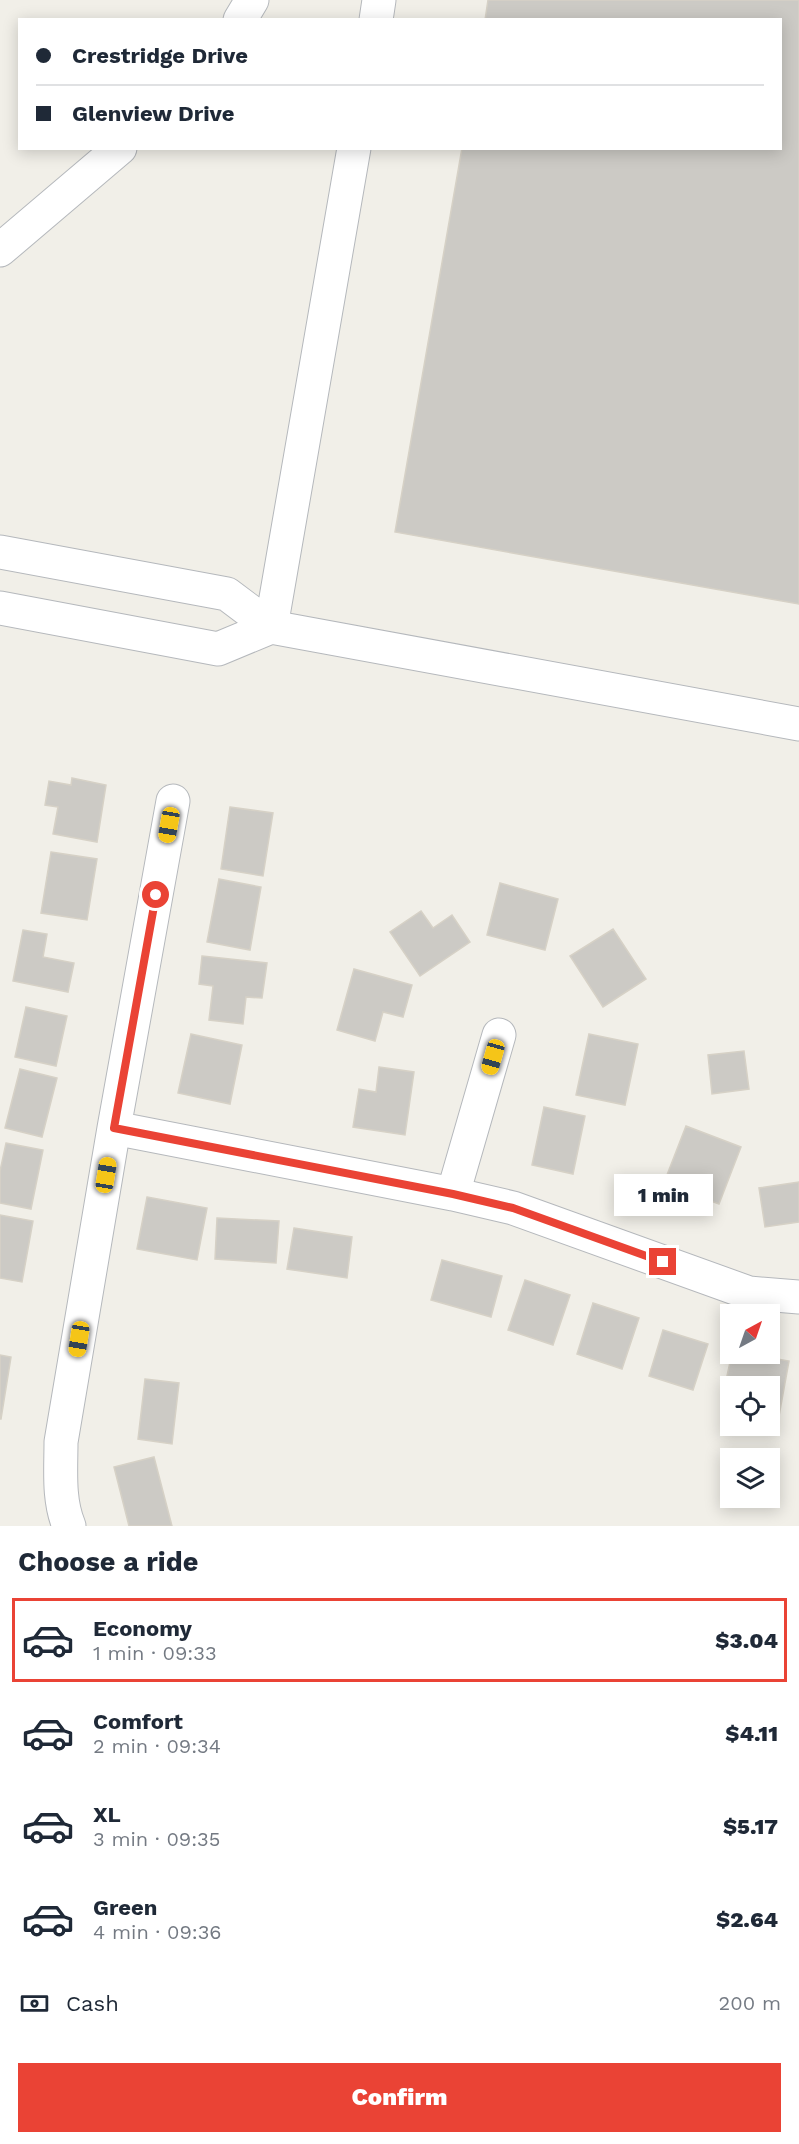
<!DOCTYPE html>
<meta charset="utf-8">
<style>
body{margin:0;font-family:"Work Sans",sans-serif;background:#f2f2f3;color:#1f2937;height:100vh;display:flex;flex-direction:column;font-size:22px;white-space:nowrap}
*{box-sizing:border-box;margin:0}
p{font-size:20px;color:#747a83}
.icon{flex:none;width:33px;height:33px;fill:none;stroke:currentColor;stroke-width:2;stroke-linecap:round;stroke-linejoin:round}
.map{position:relative;height:1526px;overflow:hidden}
.drawer{display:flex;flex-direction:column;background:#fff;flex:1}
.drawer>*{flex:none}
.banner{position:absolute;left:18px;top:18px;width:764px;height:132px;border-radius:0px;box-shadow:0 3px 15px #0003;display:grid;align-content:center;height:132px;padding:0 18px;background:#fff}
.needle{width:39px;rotate:40deg}
.tools{position:absolute;left:720px;top:1304px;display:grid;gap:12px}
.tools a{display:grid;place-items:center;width:60px;height:60px;border-radius:0px;background:#fff;box-shadow:0 3px 15px #0003;font-size:30px}
.end{position:absolute;width:27px;height:27px;margin:-14px;border:8px solid #ea4335;background:#fff;box-shadow:0 0 0 3px #fff}
.from{border-radius:50%}
.bubble{position:absolute;height:42px;border-radius:0px;background:#fff;box-shadow:0 3px 15px #0003;font-size:20px;font-weight:800;line-height:42px;text-align:center}
.car{position:absolute;width:18px;height:36px;margin:-18px -9px;border-radius:8px;box-shadow:0 0 4px 2px #0007;background:linear-gradient(#f5c518 24%,#345 0 40%,#f5c518 0 76%,#345 0 86%,#f5c518 0)}
.banner b{display:flex;align-items:center;gap:21px;height:57px;font-size:22px}
.banner b+b{border-top:2px solid #e0e1e3}
.banner i{width:15px;height:15px;background:#1f2937}
ul{padding:0;list-style:none}
li{display:flex;align-items:center;gap:18px;height:84px;margin:0 12px 9px;padding:0 6px;border:3px solid transparent;border-radius:0px}
li div{flex:1}
li b{display:block;font-size:22px}
li em{font-style:normal;font-weight:800}
li.selected{border-color:#ea4335}
li>.icon{width:54px;height:54px;stroke-width:1.5}
h2{padding:0 18px;font-size:27px;line-height:72px}
.pay{display:flex;align-items:center;gap:15px;height:66px;padding:0 18px;font-size:22px}
.pay p{margin-inline-start:auto}
.button{display:flex;gap:12px;margin-top:auto;padding:12px 18px}
.button a{flex:1;height:69px;border-radius:0px;background:#ea4335;color:#fff;font-size:24px;font-weight:800;line-height:69px;text-align:center}
.map>svg:first-child{display:block}
</style>
<div class="map">
<svg width="799" height="1526" viewBox="0 0 799 1526">
<rect width="100%" height="100%" fill="#f1efe8"/>
<path fill="#cccac5" stroke="#d6d1c6" stroke-width="1.5" d="M488 0H799V604L395 532 462 148H780V20H485Z
M72 778 106 785 97 842 53 834 58 807 45 805 49 781 71 785Z
M230 807 273 813 263 876 221 869Z
M51 852 97 859 87 920 41 913Z
M219 879 261 887 250 950 207 942Z
M500 883 558 899 545 950 487 935Z
M421 911 433 928 452 915 470 942 420 976 390 932Z
M613 929 646 979 603 1007 570 956Z
M23 930 47 934 43 957 74 963 68 992 13 981Z
M202 956 267 963 262 998 246 997 243 1024 209 1020 213 986 199 984Z
M354 969 412 985 403 1017 383 1012 375 1041 337 1030Z
M26 1007 67 1016 56 1066 15 1057Z
M191 1034 242 1045 230 1104 178 1093Z
M589 1034 638 1044 625 1105 576 1095Z
M744 1051 749 1089 712 1094 708 1055Z
M379 1067 414 1072 405 1135 353 1127 359 1089 376 1092Z
M20 1069 57 1078 42 1137 5 1128Z
M544 1107 585 1116 573 1174 532 1165Z
M686 1126 741 1147 719 1204 690 1193 684 1208 658 1198Z
M6 1143 43 1150 31 1209 0 1203V1171Z
M799 1182V1222L765 1227 759 1188Z
M147 1197 207 1208 197 1260 137 1249Z
M0 1215 33 1221 22 1282 0 1278Z
M217 1218 279 1221 276 1263 215 1259Z
M294 1228 352 1237 347 1278 287 1269Z
M442 1260 502 1276 491 1317 431 1300Z
M525 1280 570 1295 553 1345 508 1330Z
M593 1303 639 1318 622 1369 577 1354Z
M663 1330 708 1344 693 1390 649 1376Z
M732 1353H744L789 1361 779 1416 770 1414V1386H745L746 1380 727 1376Z
M0 1355 11 1357 1 1419H0Z
M145 1379 179 1383 172 1444 138 1439Z
M154 1457 172 1526H129L114 1467Z"/>
<g fill="none" stroke-linecap="round" stroke-linejoin="round">
<defs>
<path id="minor" d="M240 20 252 0
M376 20 379 0
M354 148 271 627 799 724
M0 250 120 148
M0 552 227 594 271 627 218 649 0 608
M114 1128 453 1194 513 1208 749 1293 799 1297
M453 1194 499 1035
M69 1526C58 1500 61 1470 61 1442L114 1128 173 801"/>
</defs>
<use href="#minor" stroke="#b5b8bc" stroke-width="35"/>
<use href="#minor" stroke="#fff" stroke-width="33"/>
</g>
<g fill="none" stroke-linecap="round" stroke-linejoin="round">
<path stroke="#ea4335" stroke-width="8" d="M156 895 114 1128 453 1194 513 1208 663 1262"/>
</g>
</svg>
<div class="tools">
<a><svg class="needle" viewBox="-14 -14 28 28"><path d="M0-13l5 13h-10z" fill="#e53935"/><path d="M0 13l5-13h-10z" fill="#747a83"/></svg></a>
<a><svg class="icon" aria-label="locate" viewBox="0 0 24 24"><circle cx="12" cy="12" r="6"/><path d="M12 2v4M12 18v4M2 12h4M18 12h4"/></svg></a>
<a><svg class="icon" aria-label="layers" viewBox="0 0 24 24"><path d="M12 4l9 5-9 5-9-5zM3 14l9 5 9-5"/></svg></a>
</div>
<i class="end from" style="left:156px;top:895px"></i>
<i class="end" style="left:663px;top:1262px"></i>
<div class="bubble" style="left:614px;top:1174px;width:99px">1 min</div>
<i class="car" style="left:169px;top:825px;rotate:190deg"></i>
<i class="car" style="left:493px;top:1057px;rotate:196deg"></i>
<i class="car" style="left:106px;top:1175px;rotate:9deg"></i>
<i class="car" style="left:79px;top:1339px;rotate:189deg"></i>
<div class="banner">
<b><i class="from"></i>Crestridge Drive</b>
<b><i></i>Glenview Drive</b>
</div>
</div>
<section class="drawer">
<h2>Choose a ride</h2>
<ul>
<li class="selected"><svg class="icon" aria-label="car" viewBox="0 0 24 24"><path d="M5 17H2v-5l4-1 3-4h7l3 4 3 1v5h-3M9 17h6M6 11h13"/><circle cx="7" cy="17" r="2"/><circle cx="17" cy="17" r="2"/></svg><div><b>Economy</b><p>1 min · 09:33</p></div><em>$3.04</em></li>
<li><svg class="icon" aria-label="car" viewBox="0 0 24 24"><path d="M5 17H2v-5l4-1 3-4h7l3 4 3 1v5h-3M9 17h6M6 11h13"/><circle cx="7" cy="17" r="2"/><circle cx="17" cy="17" r="2"/></svg><div><b>Comfort</b><p>2 min · 09:34</p></div><em>$4.11</em></li>
<li><svg class="icon" aria-label="car" viewBox="0 0 24 24"><path d="M5 17H2v-5l4-1 3-4h7l3 4 3 1v5h-3M9 17h6M6 11h13"/><circle cx="7" cy="17" r="2"/><circle cx="17" cy="17" r="2"/></svg><div><b>XL</b><p>3 min · 09:35</p></div><em>$5.17</em></li>
<li><svg class="icon" aria-label="car" viewBox="0 0 24 24"><path d="M5 17H2v-5l4-1 3-4h7l3 4 3 1v5h-3M9 17h6M6 11h13"/><circle cx="7" cy="17" r="2"/><circle cx="17" cy="17" r="2"/></svg><div><b>Green</b><p>4 min · 09:36</p></div><em>$2.64</em></li>
</ul>
<div class="pay"><svg class="icon" aria-label="cash" viewBox="0 0 24 24"><path d="M3 7h18v10H3z"/><circle cx="12" cy="12" r="2"/></svg>Cash<p>200 m</p></div>
<div class="button"><a>Confirm</a></div>
</section>
